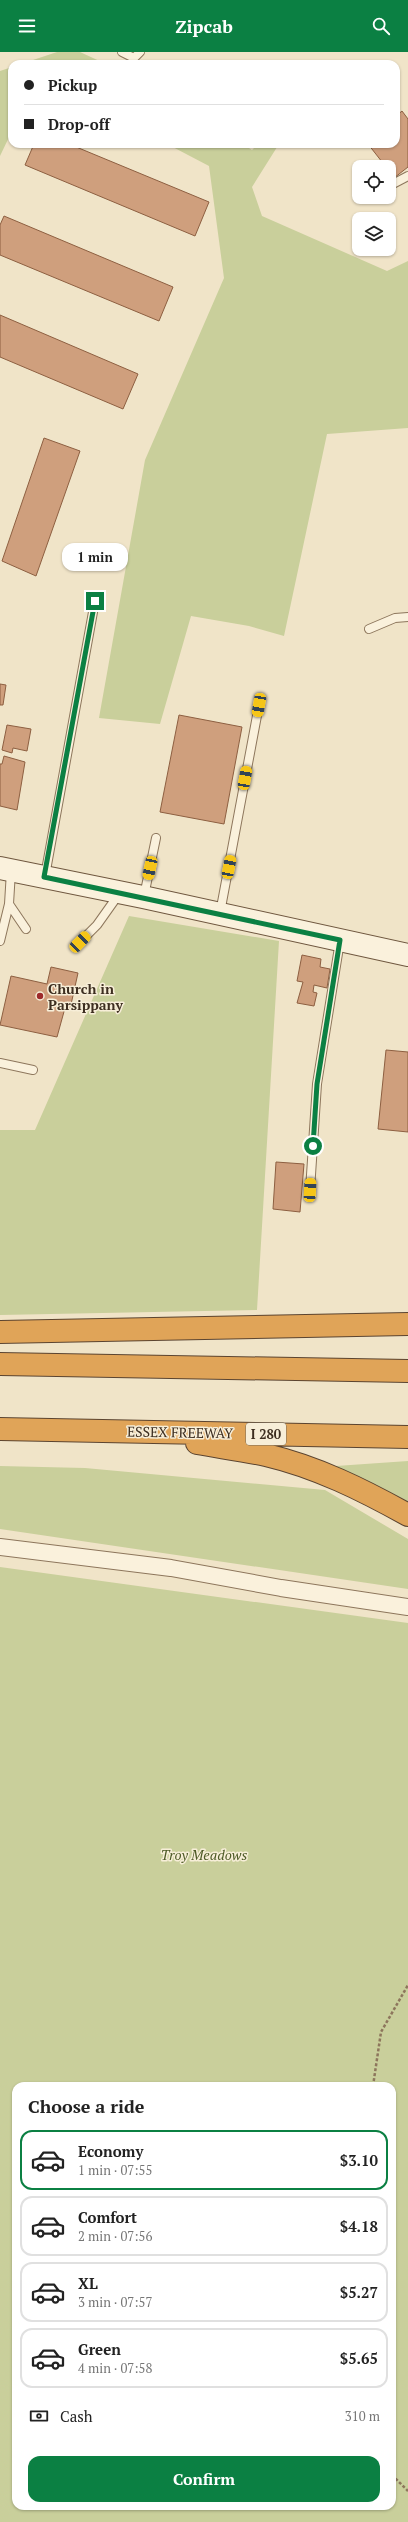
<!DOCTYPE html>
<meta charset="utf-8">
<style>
body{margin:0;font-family:"PT Serif",serif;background:#f6f6f6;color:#222;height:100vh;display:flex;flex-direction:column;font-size:15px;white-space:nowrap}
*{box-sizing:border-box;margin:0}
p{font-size:13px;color:#767676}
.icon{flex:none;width:22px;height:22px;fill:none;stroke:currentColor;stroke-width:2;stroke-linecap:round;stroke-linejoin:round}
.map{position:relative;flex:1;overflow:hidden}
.side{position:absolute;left:12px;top:2030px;width:384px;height:428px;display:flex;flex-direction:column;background:#fff;border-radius:12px;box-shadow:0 1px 3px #0004}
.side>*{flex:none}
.banner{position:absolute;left:8px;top:8px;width:392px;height:88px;border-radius:12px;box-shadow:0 1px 3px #0004;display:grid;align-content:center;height:88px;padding:0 16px;background:#fff}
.fabs{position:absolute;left:352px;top:108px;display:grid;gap:8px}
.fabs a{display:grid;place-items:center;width:44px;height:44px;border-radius:8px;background:#fff;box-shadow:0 1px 3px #0004;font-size:20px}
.end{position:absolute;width:18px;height:18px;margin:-9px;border:5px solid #0b8043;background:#fff;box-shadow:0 0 0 2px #fff}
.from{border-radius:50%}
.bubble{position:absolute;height:28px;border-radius:12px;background:#fff;box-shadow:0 1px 3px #0004;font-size:13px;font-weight:700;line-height:28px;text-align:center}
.car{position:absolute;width:12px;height:24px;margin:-12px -6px;border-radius:5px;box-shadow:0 0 3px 1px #0007;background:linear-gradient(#f5c518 24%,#345 0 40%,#f5c518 0 76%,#345 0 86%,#f5c518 0)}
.banner b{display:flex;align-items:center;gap:14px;height:38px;font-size:15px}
.banner b+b{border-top:1px solid #e0e0e0}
.banner i{width:10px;height:10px;background:#222}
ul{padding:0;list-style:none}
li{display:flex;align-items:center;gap:12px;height:60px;margin:0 8px 6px;padding:0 8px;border:2px solid #e0e0e0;border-radius:12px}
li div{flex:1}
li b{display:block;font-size:15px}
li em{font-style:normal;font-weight:700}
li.current{border-color:#0b8043}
li>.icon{width:36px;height:36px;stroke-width:1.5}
h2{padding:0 16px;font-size:18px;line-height:48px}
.pay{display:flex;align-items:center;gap:10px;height:44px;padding:0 16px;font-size:15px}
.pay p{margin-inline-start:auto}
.action{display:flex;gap:8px;margin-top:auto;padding:8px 16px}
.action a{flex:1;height:46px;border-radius:12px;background:#0b8043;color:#fff;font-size:16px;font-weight:700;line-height:46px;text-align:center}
header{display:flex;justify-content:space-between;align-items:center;height:52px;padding:0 16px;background:#0b8043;color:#fff;font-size:18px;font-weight:700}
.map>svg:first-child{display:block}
</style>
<header><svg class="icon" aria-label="menu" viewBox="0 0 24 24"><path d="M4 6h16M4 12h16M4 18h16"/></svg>Zipcab<svg class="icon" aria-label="search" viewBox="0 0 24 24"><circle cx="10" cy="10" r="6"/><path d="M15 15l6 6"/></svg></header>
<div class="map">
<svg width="408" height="2470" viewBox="0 0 408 2470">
<rect width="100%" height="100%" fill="#f0e4c8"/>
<path fill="#c9cf9b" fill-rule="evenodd" d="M57 0H80L106 12H21Z
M12 15V79L0 104V19Z
M167 92H243L252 98 258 92H279L252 135 262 164 387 219 408 209V376L327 382 284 584 249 574 191 564 160 672 99 666 145 408 224 226 209 114Z
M129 864 279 889 257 1258 0 1263V1078H35Z
M408 1409V1451L336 1414Z
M0 1414 85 1416 325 1438 408 1487V1537L0 1477Z
M0 1515 408 1571V2470H0ZM16 2034H392V2454H16Z"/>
<path fill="#cf9f7d" stroke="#8d5f41" d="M402 59 408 67V115L394 126 389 119V115H386L368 92H396V64Z
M34 92H69L209 150 195 184 25 113Z
M4 164 173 235 159 269 0 203V173Z
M0 263 138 322 123 357 0 305Z
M44 386 80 399 36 524 2 509Z
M0 632 6 633 3 653H0Z
M179 663 242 675 224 772 160 760Z
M7 673 31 677 27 699 13 696 12 701 2 698Z
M4 704 25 710 17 758 0 754V712H2Z
M302 903 321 907 320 915 330 917 327 936 314 933 313 940 317 941 314 954 297 951 303 930 297 929Z
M51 915 78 921 70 957 65 956 57 985 0 973 11 924 47 932Z
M386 998 408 1000V1080L378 1077Z
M276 1110 304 1112 300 1160 273 1157Z"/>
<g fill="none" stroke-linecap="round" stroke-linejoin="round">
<defs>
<path id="lane" d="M122 0 134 6 140 0
M389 134 408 124
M369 577 395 566 408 565
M11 819 9 852 26 877
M45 824 95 549
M144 844 156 786
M220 861 259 653
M0 889 9 852
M80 890 97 873 119 842
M0 1011 33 1018
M310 1138 317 1032 340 889"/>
<path id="street" d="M0 1495 171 1516 281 1536 408 1555"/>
<path id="secondary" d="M0 816 143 845 408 903"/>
<path id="highway" d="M0 1280 408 1272
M0 1312 408 1319
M0 1377 408 1385
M197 1391C219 1395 243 1398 266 1403 317 1415 363 1438 408 1463"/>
</defs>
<use href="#lane" stroke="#8d765c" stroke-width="10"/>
<use href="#street" stroke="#8d765c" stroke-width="18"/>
<use href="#secondary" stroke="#6f573f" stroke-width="24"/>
<use href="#highway" stroke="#5b4430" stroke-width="24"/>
<path stroke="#8d765c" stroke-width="2.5" stroke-dasharray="3 2" stroke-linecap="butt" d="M373 2034 381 1980 408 1933
M392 2423 408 2439"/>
<use href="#lane" stroke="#faf1dc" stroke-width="8"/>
<use href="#street" stroke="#faf1dc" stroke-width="16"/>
<use href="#secondary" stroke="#faf1dc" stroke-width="22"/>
<use href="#highway" stroke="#e0a458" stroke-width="22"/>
</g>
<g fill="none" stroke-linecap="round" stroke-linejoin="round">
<path stroke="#0b8043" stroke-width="5" d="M95 549 44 825 340 888 317 1032 313 1094"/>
</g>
<circle fill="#9e2a2b" stroke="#f7eed8" stroke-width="1.5" cx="40" cy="944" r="4"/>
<g text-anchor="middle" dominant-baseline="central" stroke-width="3" stroke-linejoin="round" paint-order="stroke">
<rect fill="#f7eed8" stroke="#756857" stroke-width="1" x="246" y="1371" width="40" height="22" rx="3"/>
<g font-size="13" font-weight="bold" fill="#3d2e20">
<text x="266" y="1382">I 280</text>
</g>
<g font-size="14" font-weight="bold" fill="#3d2e20" stroke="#f7eed8" text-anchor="start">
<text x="48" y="936">Church in<tspan x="48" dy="16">Parsippany</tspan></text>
</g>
<g font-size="14" fill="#3d2e20" stroke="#f7eed8">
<text transform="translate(180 1380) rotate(1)">ESSEX FREEWAY</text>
</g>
<g font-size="14" font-style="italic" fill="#4d5a26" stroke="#f7eed8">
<text x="204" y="1802">Troy Meadows</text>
</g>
</g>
</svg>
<div class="fabs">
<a><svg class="icon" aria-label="locate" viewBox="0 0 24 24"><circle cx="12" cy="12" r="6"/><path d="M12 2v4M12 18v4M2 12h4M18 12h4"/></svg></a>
<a><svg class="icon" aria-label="layers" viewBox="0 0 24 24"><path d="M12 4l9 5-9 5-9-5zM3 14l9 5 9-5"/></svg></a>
</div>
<i class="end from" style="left:313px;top:1094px"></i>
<i class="end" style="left:95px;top:549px"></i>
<div class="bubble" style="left:62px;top:491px;width:66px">1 min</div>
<i class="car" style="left:259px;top:653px;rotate:190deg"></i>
<i class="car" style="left:245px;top:726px;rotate:10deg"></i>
<i class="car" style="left:229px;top:815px;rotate:11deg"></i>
<i class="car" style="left:150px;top:816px;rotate:192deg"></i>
<i class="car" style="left:80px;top:890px;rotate:45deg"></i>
<i class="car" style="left:310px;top:1138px;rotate:3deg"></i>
<div class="banner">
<b><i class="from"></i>Pickup</b>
<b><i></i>Drop-off</b>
</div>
<section class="side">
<h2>Choose a ride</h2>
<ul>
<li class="current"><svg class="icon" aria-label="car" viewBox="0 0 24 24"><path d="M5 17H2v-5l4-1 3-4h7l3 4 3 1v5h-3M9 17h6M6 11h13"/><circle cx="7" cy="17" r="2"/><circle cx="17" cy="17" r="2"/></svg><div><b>Economy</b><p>1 min · 07:55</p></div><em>$3.10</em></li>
<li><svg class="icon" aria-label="car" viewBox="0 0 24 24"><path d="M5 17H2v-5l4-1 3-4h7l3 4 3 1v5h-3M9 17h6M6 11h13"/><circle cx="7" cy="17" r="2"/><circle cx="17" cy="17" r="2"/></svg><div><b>Comfort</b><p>2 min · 07:56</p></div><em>$4.18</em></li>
<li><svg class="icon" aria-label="car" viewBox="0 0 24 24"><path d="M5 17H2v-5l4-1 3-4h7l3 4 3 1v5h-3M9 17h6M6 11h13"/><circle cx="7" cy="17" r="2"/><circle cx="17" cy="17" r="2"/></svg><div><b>XL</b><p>3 min · 07:57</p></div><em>$5.27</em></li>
<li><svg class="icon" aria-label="car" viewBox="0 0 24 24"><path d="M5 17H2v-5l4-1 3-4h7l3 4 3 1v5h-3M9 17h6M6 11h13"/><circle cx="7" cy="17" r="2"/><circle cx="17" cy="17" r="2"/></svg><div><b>Green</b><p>4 min · 07:58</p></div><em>$5.65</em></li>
</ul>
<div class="pay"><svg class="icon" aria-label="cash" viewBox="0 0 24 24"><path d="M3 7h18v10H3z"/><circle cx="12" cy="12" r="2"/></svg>Cash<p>310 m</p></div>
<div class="action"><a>Confirm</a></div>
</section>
</div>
